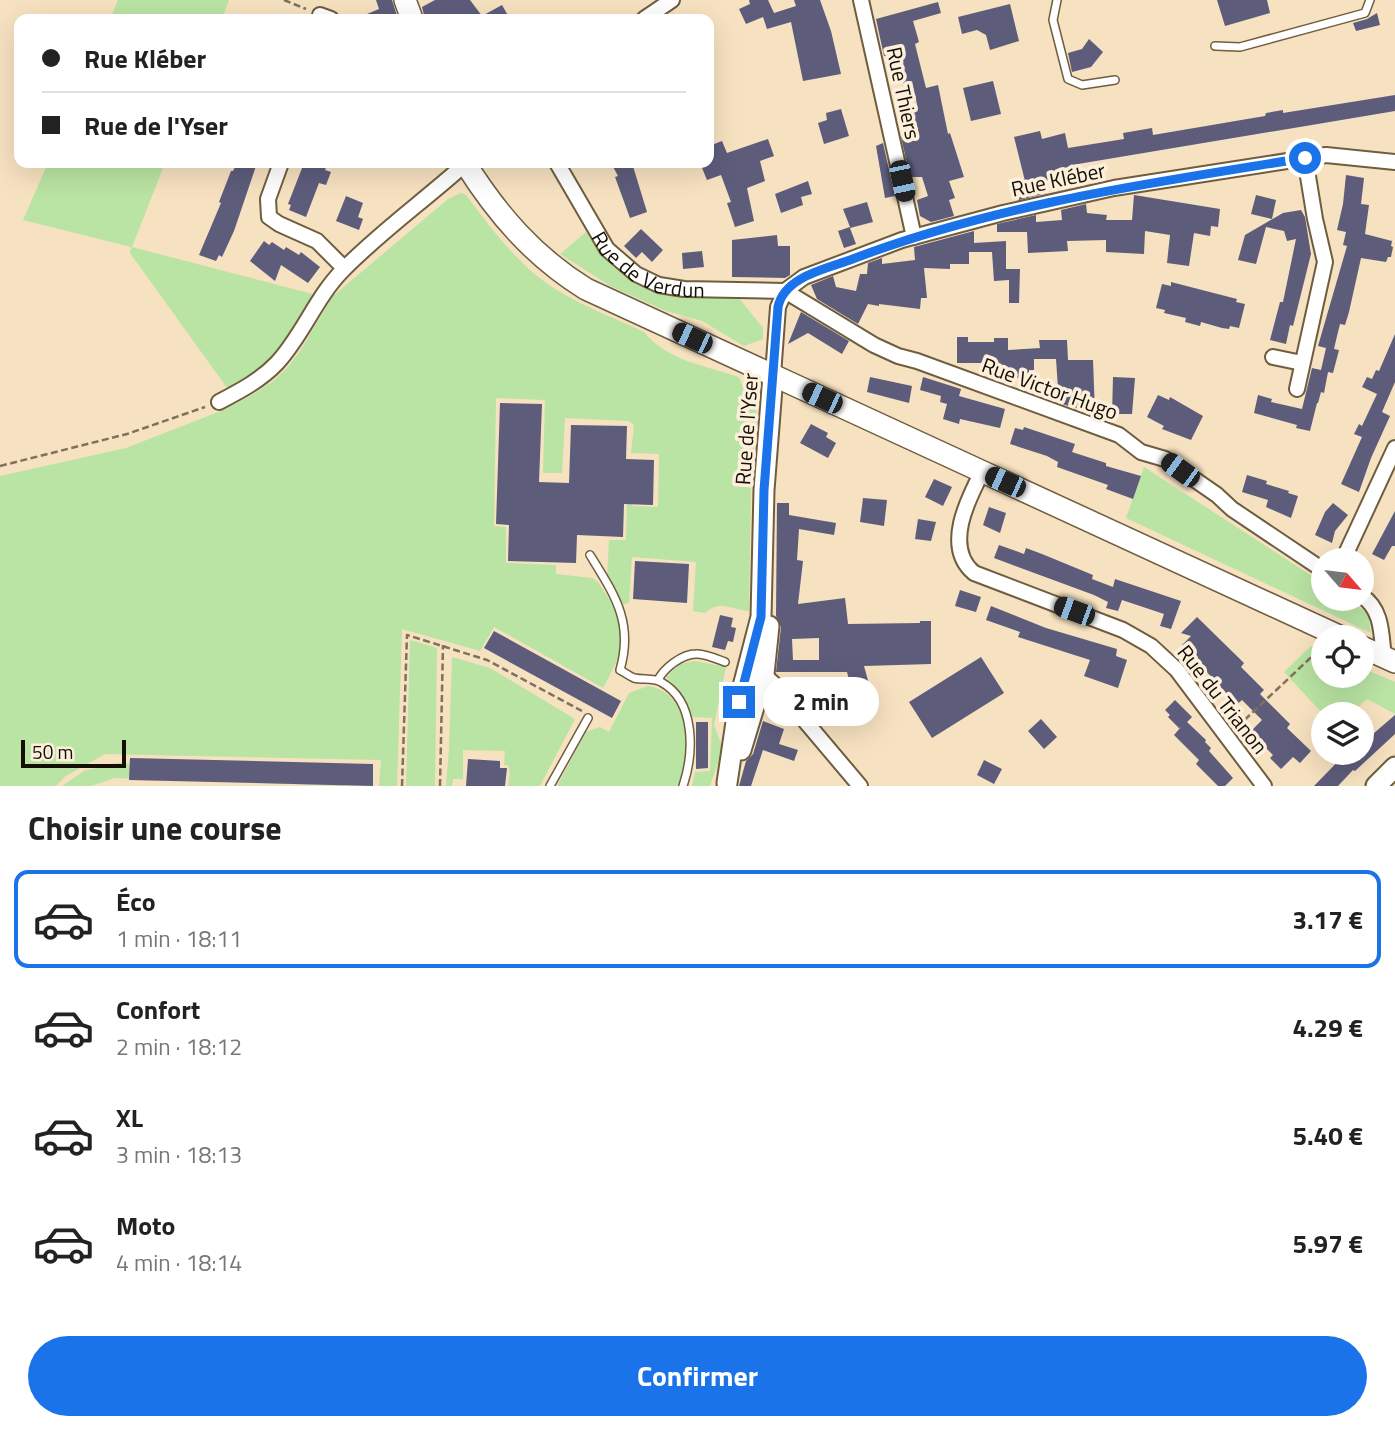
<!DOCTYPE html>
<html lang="fr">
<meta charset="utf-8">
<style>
body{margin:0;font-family:"Titillium Web",sans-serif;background:#f2f2f2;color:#222;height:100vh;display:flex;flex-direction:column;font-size:26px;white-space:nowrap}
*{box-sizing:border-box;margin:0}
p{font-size:23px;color:#767676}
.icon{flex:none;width:38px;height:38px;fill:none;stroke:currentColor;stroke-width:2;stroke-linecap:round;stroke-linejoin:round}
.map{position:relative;height:786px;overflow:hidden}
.side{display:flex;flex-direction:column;background:#fff;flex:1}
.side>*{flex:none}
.guide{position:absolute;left:14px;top:14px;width:700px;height:154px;border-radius:14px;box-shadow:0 7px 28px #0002;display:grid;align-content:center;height:154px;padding:0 28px;background:#fff}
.needle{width:46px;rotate:118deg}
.tools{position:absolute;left:1311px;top:548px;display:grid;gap:14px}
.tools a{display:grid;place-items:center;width:63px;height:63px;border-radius:50%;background:#fff;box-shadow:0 7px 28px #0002;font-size:35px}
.scale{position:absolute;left:21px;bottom:18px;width:105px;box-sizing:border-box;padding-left:7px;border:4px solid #150e04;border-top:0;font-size:19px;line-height:24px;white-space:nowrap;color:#150e04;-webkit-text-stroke:5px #fcf0dc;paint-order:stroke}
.end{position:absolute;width:32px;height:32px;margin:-16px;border:9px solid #1a73e8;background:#fff;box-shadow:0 0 0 4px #fff}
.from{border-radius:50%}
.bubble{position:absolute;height:49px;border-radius:24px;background:#fff;box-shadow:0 7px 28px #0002;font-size:23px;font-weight:700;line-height:49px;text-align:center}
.car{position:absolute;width:21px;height:42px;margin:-21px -10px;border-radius:9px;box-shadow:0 0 5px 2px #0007;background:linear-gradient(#222 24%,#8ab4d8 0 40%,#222 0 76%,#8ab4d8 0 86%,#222 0)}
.guide b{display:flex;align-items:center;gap:24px;height:66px;font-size:26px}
.guide b+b{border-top:2px solid #e0e0e0}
.guide i{width:18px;height:18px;background:#222}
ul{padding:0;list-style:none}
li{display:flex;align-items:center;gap:21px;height:98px;margin:0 14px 10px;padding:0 14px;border:4px solid transparent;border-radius:14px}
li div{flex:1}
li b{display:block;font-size:26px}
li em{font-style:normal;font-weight:700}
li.current{border-color:#1a73e8}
li>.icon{width:63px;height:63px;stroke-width:1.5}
h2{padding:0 28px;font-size:32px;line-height:84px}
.primary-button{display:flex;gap:14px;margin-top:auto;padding:14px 28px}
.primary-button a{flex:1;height:80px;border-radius:42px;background:#1a73e8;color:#fff;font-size:28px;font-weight:700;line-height:80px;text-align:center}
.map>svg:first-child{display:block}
</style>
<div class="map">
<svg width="1395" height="786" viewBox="0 0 1395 786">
<rect width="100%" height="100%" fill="#f6e1c0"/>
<path fill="#b9e4a3" d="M118 0H229L222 19H110Z
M48 163H165L132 247 316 295 284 350 263 371 230 392 130 253 131 247 23 220Z
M461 193 466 195C493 231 521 269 560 292 587 308 617 319 644 332 666 360 706 366 739 377L750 405 755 408 757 414 751 485 749 611C732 610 720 599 705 613L693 611 696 562 632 557 629 603 623 604 607 578 609 540H626L627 504H632L633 506 658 507 659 454 631 453 634 425 629 421 565 418 562 473H543L545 400 496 398 494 526 506 527V563L556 565V574L592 578 598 582C605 593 616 607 620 620 628 645 614 667 603 688L494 627 480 651 402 629 397 786H379L381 760 105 754 66 776 56 786H0V476L126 448 226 409 250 396 272 382 287 368 300 351 333 296 448 199Z
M586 232C596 245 605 260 618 271 656 303 692 297 739 298L763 328V339L744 346 702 321 666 311 612 287 560 254Z
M1144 467 1323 583V598L1346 599 1368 613 1371 633 1126 518Z
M410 640 437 648 435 786H406Z
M1311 646 1323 651V676H1362V668L1395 682V714L1367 699 1351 714H1323L1284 672Z
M452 657 490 668 575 719 540 786H508L510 772 508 765H504L505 751 463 750V779H453L452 786H446L449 749Z
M694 661 726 667 714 725 723 748 710 786H692L695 772 710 771 712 718 692 717C687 700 679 689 666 677L680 664Z
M648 686C691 692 691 753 679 786H557L586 732 600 727 609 732 629 693Z
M116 763 321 773 344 786 115 778 91 786H62L84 771Z"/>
<path fill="#5d5c7b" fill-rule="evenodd" d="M376 0H392L398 19H355L379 9Z
M435 0H470L482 16 502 5 510 19H425L422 7Z
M749 0H768L774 13 796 6 794 0H820L831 31 841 74 803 81 791 22 767 29 763 17 746 24 739 9 750 4Z
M1217 0H1267L1270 13 1225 26Z
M938 2 941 13 913 21 919 42 915 44 926 88 938 85 948 134 950 133 964 177 949 181 955 198 949 200 954 216 931 222 920 216 917 200 928 196 922 177H910L901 137 914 133 909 111 918 109 912 81 903 83 896 53 884 56 876 19Z
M1010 4 1019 41 990 50 986 35 977 30 962 34 958 17Z
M1377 13 1380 25 1356 31 1353 23 1367 19Z
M1089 39 1103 52 1091 67 1072 72 1068 53 1082 49Z
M993 81 1001 114 971 121 963 88Z
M1395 95V111L1072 165V166L1061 169 1063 176 1045 181 1047 193 1019 200 1016 187 1026 185 1014 137 1040 131 1042 139 1065 133 1068 148 1124 139 1123 133 1152 128 1153 135 1265 116 1266 113 1283 110V113Z
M841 109 849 136 824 144 818 123 827 120 826 113Z
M768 139 774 156 760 161 765 181 747 188 754 221 735 227 727 203 731 202 721 175 707 180 700 163H709V146L722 141 727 153Z
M883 143 895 196 885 198 876 146Z
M237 163H257L234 231 222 257 219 255 216 261 199 255 221 203 219 202 231 171H233Z
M304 163H328L325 170 331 172 326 185 319 183 306 217 289 210 291 205 288 204Z
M611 163H632L647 212 630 218 615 177 618 176Z
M1346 175 1364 178 1361 204 1369 205 1365 234 1392 241 1391 246 1393 247 1391 257H1388L1386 262 1361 258 1349 312 1345 325 1340 324 1337 336 1334 349 1339 350 1333 373 1328 372 1324 393 1321 392 1318 403H1317L1310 431 1296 428 1297 425 1254 413 1258 395 1272 399 1271 402 1302 409 1312 368 1321 370 1326 348 1318 346 1347 246 1343 245 1346 232 1337 230 1343 204Z
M808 181 812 194 801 197 803 205 781 213 775 194Z
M1134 195 1220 209 1218 227 1211 226 1210 236 1194 233 1189 266 1167 263 1170 235 1145 231 1144 254 1106 252V240L1067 241 1068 251 1028 253 1027 232H997V224L1036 215V222L1062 220 1061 210 1086 204 1087 213 1107 215 1106 220H1132Z
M1256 195 1276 200 1272 219 1251 214Z
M346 196 363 203 358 217 363 219 359 230 336 221Z
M867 202 873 222 850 228 856 244 844 248 838 231 850 227 843 209Z
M1301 210 1305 217 1311 254 1293 326 1290 325 1286 344 1270 340 1280 302H1283L1296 239 1287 241 1284 231 1266 227 1256 264 1238 260 1245 235 1283 213Z
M641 229 663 250 652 262 642 252 636 258 624 246Z
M974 231V243L1006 241V269H1020L1019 303H1009V280L994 281 992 252H969V264H950V269L924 268 927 298H921L920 309 879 304V306L868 304 858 324 817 299 811 285 833 276 836 287 856 291 860 274H867L868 263 882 258V264L915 260 914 247Z
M777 235 778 246H790V275L785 278 732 277V240Z
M264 241 269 245 272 242 284 250 286 247 299 255 301 252 320 267 308 283 281 265 275 281 250 261Z
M702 251 704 267 683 269 682 253Z
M1171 282 1237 299 1236 302 1245 304 1239 328 1230 326 1229 329 1222 328 1201 322 1200 326 1185 322 1186 318 1164 313 1165 310 1156 308 1162 284 1171 286Z
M801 312 849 341 842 354 808 333 788 344Z
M1395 334V382L1382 412 1390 416 1371 458 1359 492 1341 484 1362 437 1354 434 1359 424 1362 426 1377 394 1362 387 1367 377 1372 379 1376 370 1379 371Z
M957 337H968V342H994V338H1008V350L1040 348 1039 340H1067L1068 360H1093L1095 414 1059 403 1056 359H1034V370H1029V377L1015 378V372L997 371 996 363H957Z
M870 377 912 386 909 403 867 392Z
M923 377 961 389 959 396 1005 409 1000 428 960 419 959 424 943 419 947 404 940 402 941 396 920 390Z
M1113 377 1135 378 1132 414H1112Z
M1158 395 1169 400 1170 397 1203 416 1191 440 1162 429 1164 426 1147 417Z
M500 403 542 404 539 482 569 483 571 425 627 426 626 459 654 460 653 505 624 504 623 537 577 535 576 563 508 561 509 525 496 524Z
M811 424 828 433 826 437 836 443 828 458 800 443Z
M1024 427 1075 444 1072 452 1106 463V466L1141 476 1133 499 1106 489 1108 485 1057 467 1058 462 1047 456 1010 444 1015 428 1023 430Z
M1247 475 1267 481 1266 484 1289 491 1288 493 1298 496 1291 518 1266 507 1268 500 1242 492Z
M934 479 952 487 943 506 925 497Z
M863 498 887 500 884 526 860 522Z
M777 503H789V515L836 523 834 535 799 529 797 560 803 561 798 604 845 598 848 624 920 623V621H931V664L864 666 872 695 854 699 847 672H776L781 627 776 616ZM819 638V660H793L792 639Z
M1333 503 1348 515 1335 531 1332 543 1315 535 1325 512Z
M989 507 1006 513 1000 533 983 525Z
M1395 511V546H1392L1384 560 1372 554Z
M918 519 936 522 931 541 915 539Z
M999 545 1024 554 1026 548 1042 554 1093 575 1092 579 1113 587 1115 579 1181 601 1171 629 1160 626 1164 614 1122 600 1118 611 1106 608 1108 602 1094 595 994 558Z
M635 561 689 564 687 603 633 599Z
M960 590 981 597 976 612 955 606Z
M991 606 1046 628 1117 649 1116 656 1127 660 1118 688 1084 676 1090 660 1018 637 1020 632 986 620Z
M720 615 733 618 731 627 736 628 733 642 728 641 725 650 712 647Z
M1197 617 1244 663 1241 667 1264 690 1260 694 1290 724 1287 728 1311 751 1300 763 1293 757 1281 769 1270 758 1273 755 1250 732 1262 720 1242 700 1234 707 1224 697 1227 694 1182 645 1191 636 1181 633Z
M494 631 621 701 612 718 484 648Z
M981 657 1004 693 932 738 909 702Z
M1175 700 1192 717 1187 722 1206 740 1205 742 1211 748 1209 751 1233 778 1225 786H1218L1196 764 1199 760 1174 735 1181 727 1180 729 1168 717 1170 715 1165 710Z
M1395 715V734L1355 771 1353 770 1338 786H1314L1347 752H1362V737L1369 730 1373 734Z
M1041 719 1057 737 1044 749 1028 731Z
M763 721 784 729 779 744 798 750 794 761 763 750 751 786H739L746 761 753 754Z
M696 722H708V768L696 769Z
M130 758 373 764V786L129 780Z
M468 759 500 761V768H507L505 786H466Z
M984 760 1002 769 994 784 977 775Z"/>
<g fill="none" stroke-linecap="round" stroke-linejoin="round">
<defs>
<path id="service" d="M1057 0 1053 20 1068 79 1082 85 1115 80
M1215 46 1240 47 1365 13 1370 0
M590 555C614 594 634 622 620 670 624 672 629 676 634 678 643 680 653 678 661 682 696 701 694 753 683 786
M658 680C664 668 682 654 696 654 704 653 717 659 725 662
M550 786 588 718"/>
<g id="minor">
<path d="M861 0 914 237"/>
<path d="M320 15 331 19"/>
<path d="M644 19 672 0"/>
<path d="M281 163 268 199 269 217 279 224 317 241 344 268"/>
<path id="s1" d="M557 163 607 249 636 274 659 285 684 289 785 291 874 345 898 356 917 361 1119 435 1141 452 1165 459 1217 495 1232 509 1323 570"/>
<path d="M1273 357 1302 363"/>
<path d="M773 375 778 307 785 291 804 277 902 240 1003 213 1114 188 1326 155 1395 162"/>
<path d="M1297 389 1325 262 1315 219 1305 158"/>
<path d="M219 402C240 391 261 380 277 363 303 335 316 297 343 270 380 232 425 200 465 164"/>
<path d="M982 472C968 499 943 547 974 573L1123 630 1151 646 1177 670 1264 786"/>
<path d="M1343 560 1395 448"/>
<path d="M1362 596C1383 610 1381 635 1384 658"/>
<path d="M757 669 773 683 860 786"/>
</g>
<path id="tertiary" d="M741 750 764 674 769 626
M727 783 739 702 761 617 764 490 773 375
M1376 786 1395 767"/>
<path id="secondary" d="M405 0 412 19
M465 163C497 214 534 257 586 289L1341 637
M1362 647 1395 662"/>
</defs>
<use href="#service" stroke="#6f5d3f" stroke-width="10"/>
<use href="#minor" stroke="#6f5d3f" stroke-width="18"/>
<use href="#tertiary" stroke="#6f5d3f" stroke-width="23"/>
<use href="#secondary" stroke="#6f5d3f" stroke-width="24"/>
<path stroke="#7f715c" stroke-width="2.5" stroke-dasharray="7 3.5" stroke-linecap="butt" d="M284 0 306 9
M0 466 127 434 205 407
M1237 727 1321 648
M402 786 407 635 487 660 582 711
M440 786 443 645"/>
<use href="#service" stroke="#fff" stroke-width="7"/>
<use href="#minor" stroke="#fff" stroke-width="14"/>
<use href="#tertiary" stroke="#fff" stroke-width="19"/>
<use href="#secondary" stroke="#fff" stroke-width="21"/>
</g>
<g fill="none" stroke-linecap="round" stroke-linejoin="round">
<path stroke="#1a73e8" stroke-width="9" d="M739 702 761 617 764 490 778 307C784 277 825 269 850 260 996 204 1151 183 1305 158"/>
</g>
<g text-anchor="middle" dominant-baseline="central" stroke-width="7" stroke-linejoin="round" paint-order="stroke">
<g font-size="21" fill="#150e04" stroke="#fcf0dc">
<text transform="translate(904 93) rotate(78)">Rue Thiers</text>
<text transform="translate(1058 179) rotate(-12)">Rue Kléber</text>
<text stroke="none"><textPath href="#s1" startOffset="145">Rue de Verdun</textPath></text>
<text transform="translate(1050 388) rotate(20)">Rue Victor Hugo</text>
<text transform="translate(746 429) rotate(-86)">Rue de l'Yser</text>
<text transform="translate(1223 699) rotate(52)">Rue du Trianon</text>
</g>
</g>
</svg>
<div class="tools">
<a><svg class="needle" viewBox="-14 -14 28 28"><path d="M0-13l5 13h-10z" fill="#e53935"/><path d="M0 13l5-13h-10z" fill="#767676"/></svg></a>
<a><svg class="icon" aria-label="locate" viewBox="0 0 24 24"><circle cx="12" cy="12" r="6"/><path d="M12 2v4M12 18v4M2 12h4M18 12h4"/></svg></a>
<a><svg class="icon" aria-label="layers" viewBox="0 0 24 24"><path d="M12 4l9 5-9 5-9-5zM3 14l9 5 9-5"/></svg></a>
</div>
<div class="scale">50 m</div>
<i class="end from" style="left:1305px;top:158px"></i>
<i class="end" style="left:739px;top:702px"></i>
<div class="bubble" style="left:763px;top:677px;width:116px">2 min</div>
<i class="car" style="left:902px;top:181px;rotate:168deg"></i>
<i class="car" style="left:692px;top:338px;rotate:295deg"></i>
<i class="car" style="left:822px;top:398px;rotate:295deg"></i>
<i class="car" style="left:1180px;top:470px;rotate:306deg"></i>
<i class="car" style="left:1005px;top:482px;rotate:294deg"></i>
<i class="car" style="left:1074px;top:611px;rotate:290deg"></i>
<div class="guide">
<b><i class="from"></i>Rue Kléber</b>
<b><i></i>Rue de l'Yser</b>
</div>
</div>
<section class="side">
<h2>Choisir une course</h2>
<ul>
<li class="current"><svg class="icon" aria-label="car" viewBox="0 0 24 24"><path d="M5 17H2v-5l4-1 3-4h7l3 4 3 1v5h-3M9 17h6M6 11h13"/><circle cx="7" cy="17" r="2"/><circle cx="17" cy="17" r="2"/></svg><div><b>Éco</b><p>1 min · 18:11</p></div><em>3.17 €</em></li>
<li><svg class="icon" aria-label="car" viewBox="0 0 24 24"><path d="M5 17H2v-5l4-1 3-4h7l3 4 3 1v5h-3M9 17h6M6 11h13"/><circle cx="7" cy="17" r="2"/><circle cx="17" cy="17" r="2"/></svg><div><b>Confort</b><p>2 min · 18:12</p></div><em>4.29 €</em></li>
<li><svg class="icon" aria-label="car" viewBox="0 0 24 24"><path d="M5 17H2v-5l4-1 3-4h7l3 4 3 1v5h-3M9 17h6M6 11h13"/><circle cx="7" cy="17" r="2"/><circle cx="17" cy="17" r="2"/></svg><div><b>XL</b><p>3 min · 18:13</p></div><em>5.40 €</em></li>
<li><svg class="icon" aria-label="car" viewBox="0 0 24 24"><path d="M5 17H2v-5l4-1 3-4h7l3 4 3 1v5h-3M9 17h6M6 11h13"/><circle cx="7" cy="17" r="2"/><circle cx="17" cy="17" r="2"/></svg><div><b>Moto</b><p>4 min · 18:14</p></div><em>5.97 €</em></li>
</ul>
<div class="primary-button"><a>Confirmer</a></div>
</section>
